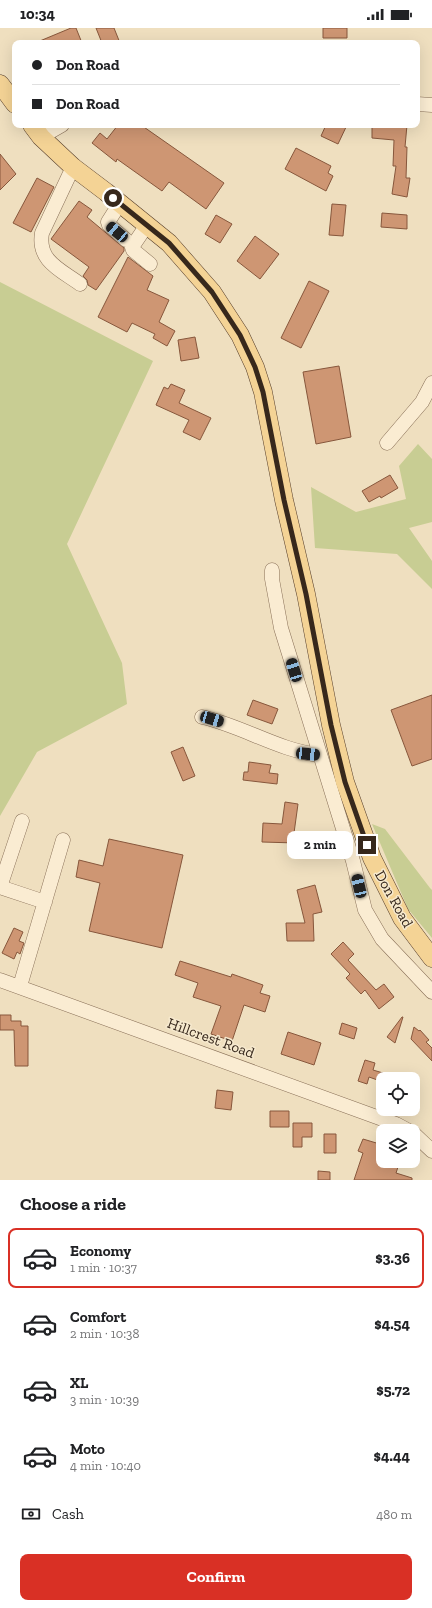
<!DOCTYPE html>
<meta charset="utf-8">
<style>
body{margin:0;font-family:"Zilla Slab",serif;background:#f6f6f6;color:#202124;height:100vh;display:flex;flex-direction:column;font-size:15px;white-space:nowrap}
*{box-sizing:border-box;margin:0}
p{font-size:13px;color:#757577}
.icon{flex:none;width:22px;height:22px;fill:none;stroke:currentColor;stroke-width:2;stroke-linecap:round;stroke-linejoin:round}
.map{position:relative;height:1152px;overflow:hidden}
.side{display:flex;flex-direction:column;background:#fff;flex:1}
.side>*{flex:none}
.guide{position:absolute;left:12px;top:12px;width:408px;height:88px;border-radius:8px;box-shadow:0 4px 16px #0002;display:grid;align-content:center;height:88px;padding:0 20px;background:#fff}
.controls{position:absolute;left:376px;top:1044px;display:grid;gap:8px}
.controls a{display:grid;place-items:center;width:44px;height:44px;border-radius:8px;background:#fff;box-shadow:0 4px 16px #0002;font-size:20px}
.end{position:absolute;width:18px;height:18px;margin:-9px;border:5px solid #37281c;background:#fff;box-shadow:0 0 0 2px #fff}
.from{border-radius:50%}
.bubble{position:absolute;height:28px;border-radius:8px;background:#fff;box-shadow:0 4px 16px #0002;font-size:13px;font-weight:800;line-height:28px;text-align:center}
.car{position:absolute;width:12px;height:24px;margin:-12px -6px;border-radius:5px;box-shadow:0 0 3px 1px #0007;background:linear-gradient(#222 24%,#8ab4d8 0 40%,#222 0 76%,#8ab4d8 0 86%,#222 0)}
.guide b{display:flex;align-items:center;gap:14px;height:38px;font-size:15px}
.guide b+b{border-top:1px solid #e0e0e0}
.guide i{width:10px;height:10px;background:#202124}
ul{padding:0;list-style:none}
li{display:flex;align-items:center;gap:12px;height:60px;margin:0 8px 6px;padding:0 12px;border:2px solid transparent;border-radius:8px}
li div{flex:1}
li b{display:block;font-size:15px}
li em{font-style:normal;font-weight:800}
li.selected{border-color:#d93025}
li>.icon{width:36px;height:36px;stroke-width:1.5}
h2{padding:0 20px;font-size:18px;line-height:48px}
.pay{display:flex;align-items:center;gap:10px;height:44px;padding:0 20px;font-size:15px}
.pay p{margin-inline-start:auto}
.action{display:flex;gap:8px;margin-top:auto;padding:8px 20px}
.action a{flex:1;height:46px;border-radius:8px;background:#d93025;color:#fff;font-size:16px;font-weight:800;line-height:46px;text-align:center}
.status{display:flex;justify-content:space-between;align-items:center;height:28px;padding:0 20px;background:#fff;direction:ltr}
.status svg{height:11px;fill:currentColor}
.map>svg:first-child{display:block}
</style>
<div class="status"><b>10:34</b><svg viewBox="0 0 49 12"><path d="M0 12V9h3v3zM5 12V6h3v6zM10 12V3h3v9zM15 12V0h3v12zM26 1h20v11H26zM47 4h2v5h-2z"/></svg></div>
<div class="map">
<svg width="432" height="1152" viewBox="0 0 432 1152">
<rect width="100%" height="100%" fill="#efdfbf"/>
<path fill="#c8cd93" d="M0 254 153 333 67 516 122 635 127 676 37 724 0 788Z
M418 416 432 431V494L409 500 432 533V561L397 526 315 520 311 459 356 484 406 471 399 438Z
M372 796 385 801 430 860 432 862V910L408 881Z"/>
<path fill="#ce9673" stroke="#87573c" d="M71 0H76L82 15H35Z
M96 0H114L120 15H102Z
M323 0H347V10H323Z
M118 97H141L224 155 206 181 169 154 162 163 117 131 116 134 92 115 100 105 107 111Z
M326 97H347L338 116 321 108Z
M372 97H407L405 119H407L406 150H410L407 169 392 166 396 138H393L394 112 372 110Z
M296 120 331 138 328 145 333 148 326 163 285 141Z
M0 126 16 146 0 162Z
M37 150 54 159 31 204 13 195Z
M79 173 92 182 87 189 124 220V223L96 262 88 257 87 252 83 248 89 239 51 211Z
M332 176 346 177 343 208 329 207Z
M382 185 407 187V201L381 199Z
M216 187 232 196 220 215 205 206Z
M255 208 279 226 260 251 237 233Z
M128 229 153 248 147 262 169 272 159 294 175 303 167 318 153 310 155 306 132 295 127 304 98 289Z
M309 253 329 263 301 320 281 310Z
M195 309 199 330 181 333 178 312Z
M339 338 351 409 316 416 303 344Z
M171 356 185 362 179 375 211 390 200 412 183 404 189 392 156 377 164 359 168 361Z
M390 447 398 460 381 470 380 468 369 474 362 463Z
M432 667V731L412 738 391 682Z
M253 672 278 681 272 696 247 687Z
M183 719 195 748 183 753 171 724Z
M249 734 271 737 269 745 278 746 277 756 243 752 244 744H248Z
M285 774 298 776 294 805H297L296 815 262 814 263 795 282 796Z
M109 811 183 827 162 920 89 903 100 855 76 849 79 832 103 838Z
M315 857 322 884 313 886 314 913H287L286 895H305L297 862Z
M14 900 23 904 19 913 24 915 20 926 17 924 14 931 2 925Z
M343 914 354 926 348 932 376 962 384 956 394 969 379 981 365 962 361 966 346 950 350 946 331 926Z
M180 933 231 949 232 946 263 957 260 965 270 968 265 984 244 977 232 1013 211 1006 221 978 193 969 198 955 175 947Z
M0 987H11V993H21V998H28V1038H15L14 1002H0Z
M402 989H403L395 1015 387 1009Z
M342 995 357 1000 354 1011 339 1006Z
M414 999 419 1003 420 1002 429 1012 426 1014 432 1020V1033L411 1011Z
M288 1004 321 1015 314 1037 281 1026Z
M365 1032 375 1035 373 1042 383 1045V1054L369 1049 367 1056 358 1053Z
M217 1062 233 1064 231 1082 215 1080Z
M270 1083H289V1099H270Z
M293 1095H312V1109H302V1119H293Z
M324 1106H336V1125H324Z
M363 1111 383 1117V1133H400L396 1145 412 1150V1152H354L363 1125 358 1123Z
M318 1143 330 1144V1152H318Z"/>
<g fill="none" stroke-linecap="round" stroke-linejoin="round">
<defs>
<path id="minor" d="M417 76 432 77
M41 109 62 97
M73 139 42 205C37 233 61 242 80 256
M120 175 108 194 109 197 126 212
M147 197 132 219 133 222 150 236
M387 415 422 374 432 355
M272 542V551L281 600 353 833 365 882 382 911 432 964
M202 689C243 698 279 723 320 727
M0 859 22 793
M0 859 45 874
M0 952 396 1096 409 1103
M20 958 63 812
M413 1105 432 1123"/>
<path id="major" d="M0 56 15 76
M32 97 41 109 73 139 106 164 169 215 212 264 240 307 255 339 263 364 284 472 306 566 331 697 345 754 372 830 402 890 432 930"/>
</defs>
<use href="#minor" stroke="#886f57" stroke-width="15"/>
<use href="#major" stroke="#553d2b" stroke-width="19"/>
<use href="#minor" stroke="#faecd2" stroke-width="14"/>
<use href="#major" stroke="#f4d395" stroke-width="18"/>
</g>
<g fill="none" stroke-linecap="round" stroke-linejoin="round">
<path stroke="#37281c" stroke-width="5" d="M113 170 169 215 212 264 240 307 255 339 263 364 284 472 306 566 331 697 345 754 367 817"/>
</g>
<g text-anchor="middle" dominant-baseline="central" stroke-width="3" stroke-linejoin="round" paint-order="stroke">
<g font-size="15" fill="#37281c" stroke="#f6e9ce">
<text transform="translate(394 871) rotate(61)">Don Road</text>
<text transform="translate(211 1010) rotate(20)">Hillcrest Road</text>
</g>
</g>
</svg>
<div class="controls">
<a><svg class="icon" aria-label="locate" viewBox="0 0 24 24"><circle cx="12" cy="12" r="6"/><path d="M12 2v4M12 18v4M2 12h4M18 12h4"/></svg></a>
<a><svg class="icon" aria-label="layers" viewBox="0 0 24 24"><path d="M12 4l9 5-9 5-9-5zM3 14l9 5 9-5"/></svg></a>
</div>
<i class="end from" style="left:113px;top:170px"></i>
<i class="end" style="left:367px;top:817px"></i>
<div class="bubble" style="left:287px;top:803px;width:66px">2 min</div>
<i class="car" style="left:117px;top:204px;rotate:310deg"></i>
<i class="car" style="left:294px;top:642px;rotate:343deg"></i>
<i class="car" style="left:212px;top:691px;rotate:106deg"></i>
<i class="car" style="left:308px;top:726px;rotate:96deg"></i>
<i class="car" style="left:359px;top:858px;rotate:347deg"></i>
<div class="guide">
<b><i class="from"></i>Don Road</b>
<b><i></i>Don Road</b>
</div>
</div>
<section class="side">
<h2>Choose a ride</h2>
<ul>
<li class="selected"><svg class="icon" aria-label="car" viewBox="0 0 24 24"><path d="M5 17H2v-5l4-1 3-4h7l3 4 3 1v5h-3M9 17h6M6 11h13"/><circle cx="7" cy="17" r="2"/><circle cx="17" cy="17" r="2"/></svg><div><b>Economy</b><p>1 min · 10:37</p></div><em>$3.36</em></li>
<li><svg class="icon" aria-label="car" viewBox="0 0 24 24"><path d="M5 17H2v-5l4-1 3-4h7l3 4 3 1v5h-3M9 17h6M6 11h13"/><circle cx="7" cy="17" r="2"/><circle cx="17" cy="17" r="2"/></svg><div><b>Comfort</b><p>2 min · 10:38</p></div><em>$4.54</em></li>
<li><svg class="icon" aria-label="car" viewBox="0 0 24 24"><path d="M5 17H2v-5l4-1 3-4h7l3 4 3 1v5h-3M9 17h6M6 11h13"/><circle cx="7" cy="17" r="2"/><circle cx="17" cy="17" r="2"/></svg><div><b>XL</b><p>3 min · 10:39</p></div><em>$5.72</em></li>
<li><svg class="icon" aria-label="car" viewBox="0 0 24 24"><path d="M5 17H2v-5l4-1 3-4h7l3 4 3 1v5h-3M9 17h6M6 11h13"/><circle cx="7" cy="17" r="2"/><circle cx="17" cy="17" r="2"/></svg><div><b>Moto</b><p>4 min · 10:40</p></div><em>$4.44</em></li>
</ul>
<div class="pay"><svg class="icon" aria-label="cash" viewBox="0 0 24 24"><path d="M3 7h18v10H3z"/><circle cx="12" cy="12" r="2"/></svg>Cash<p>480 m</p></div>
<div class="action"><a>Confirm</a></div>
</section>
